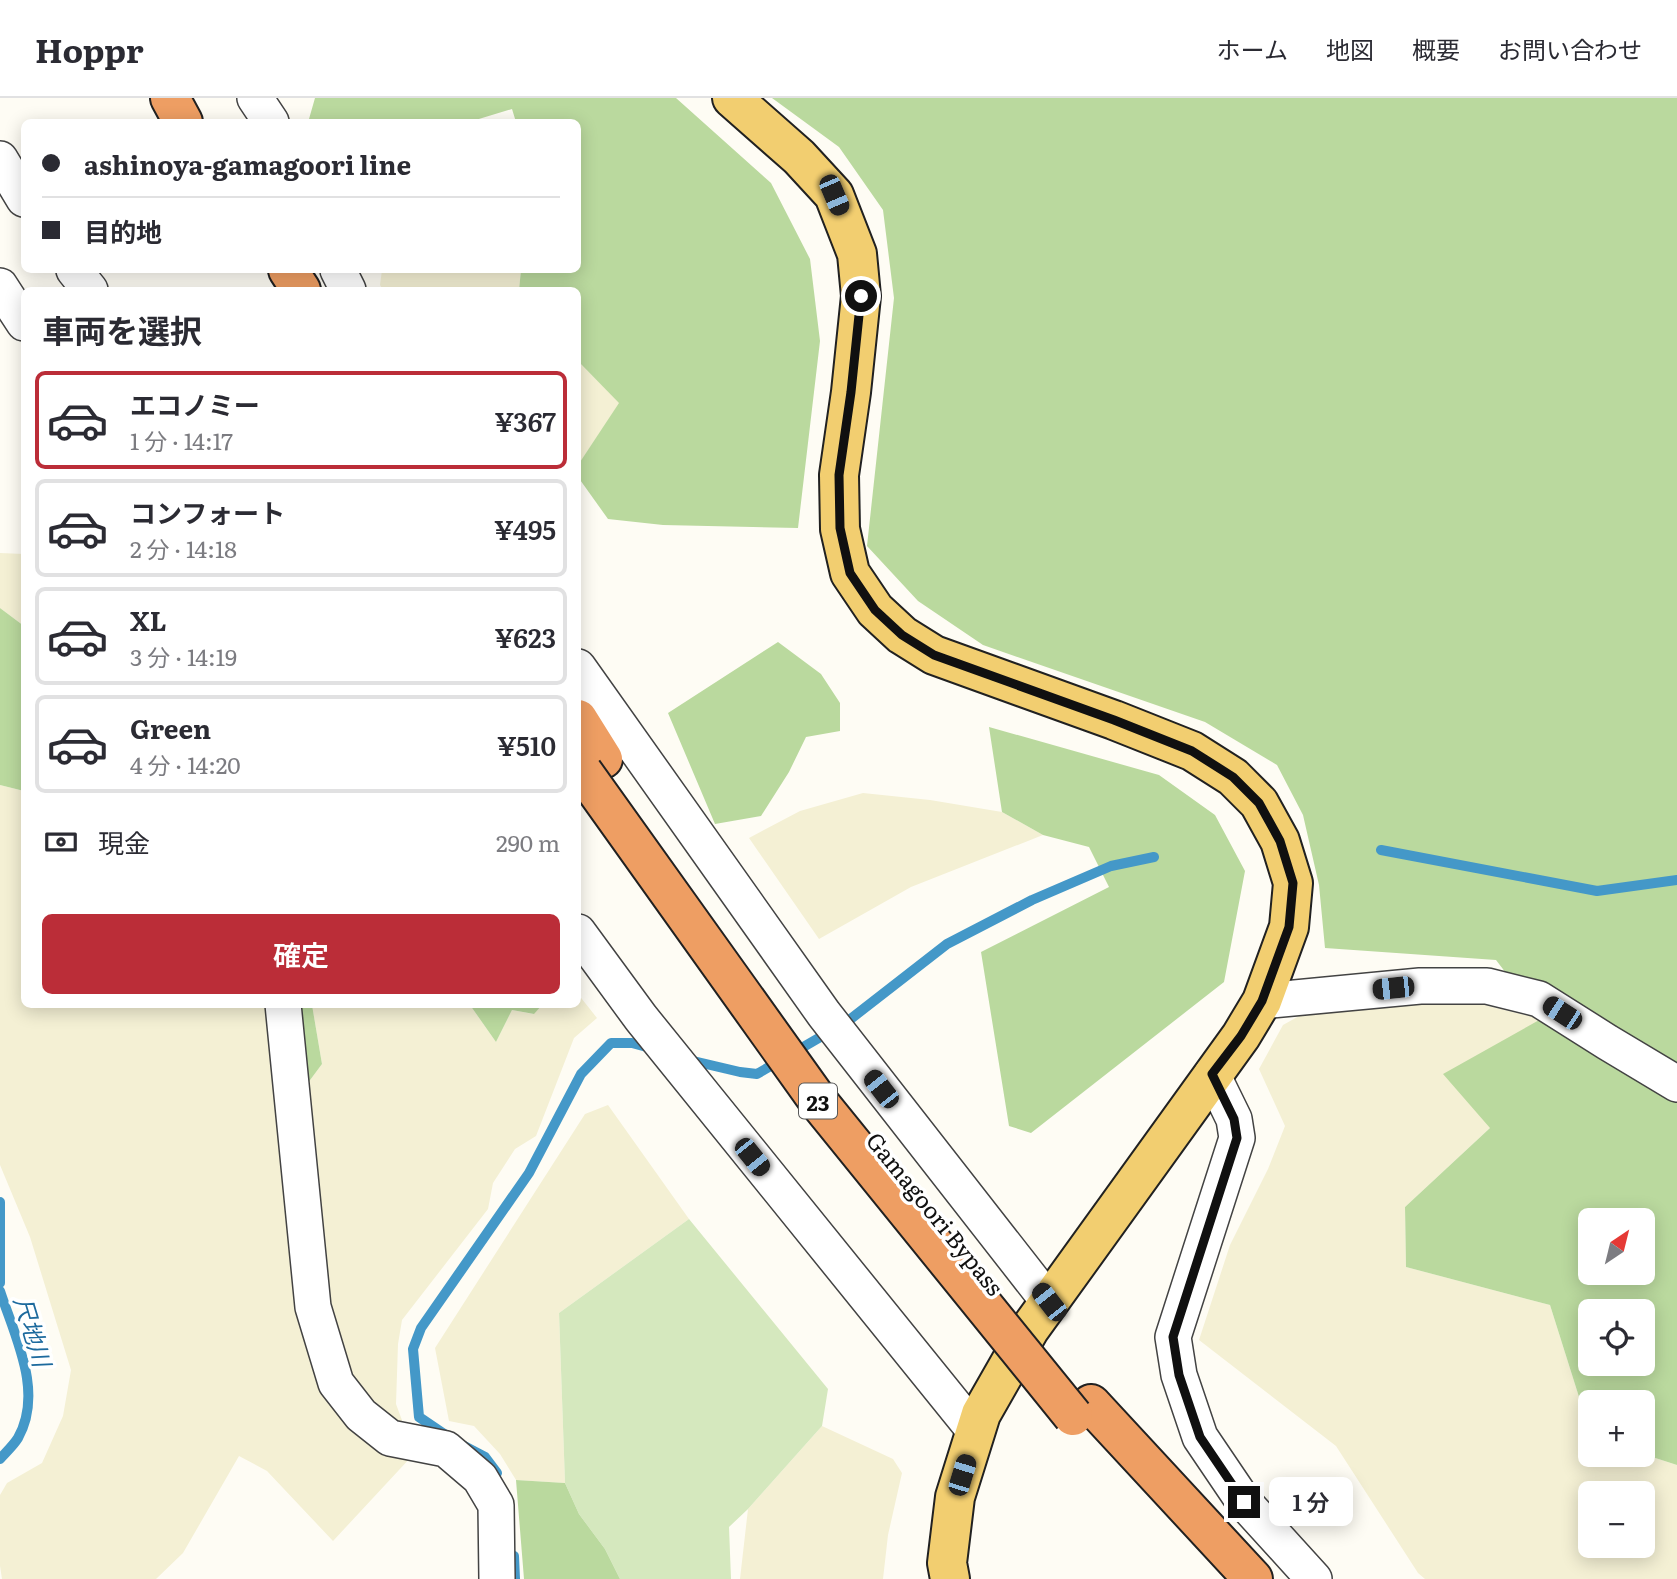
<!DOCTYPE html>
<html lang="ja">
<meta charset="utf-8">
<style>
body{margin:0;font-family:Literata,"Noto Sans JP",serif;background:#f2f2f3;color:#2b2b33;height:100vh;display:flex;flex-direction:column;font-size:26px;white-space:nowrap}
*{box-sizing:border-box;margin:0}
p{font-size:23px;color:#7c7c81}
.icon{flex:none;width:38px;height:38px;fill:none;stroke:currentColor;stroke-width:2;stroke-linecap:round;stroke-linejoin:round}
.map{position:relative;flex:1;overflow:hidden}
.drawer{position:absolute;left:21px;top:189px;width:560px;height:721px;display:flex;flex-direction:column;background:#fff;border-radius:10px;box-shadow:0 4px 18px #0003}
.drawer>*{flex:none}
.hud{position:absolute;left:21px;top:21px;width:560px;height:154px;border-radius:10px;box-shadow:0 4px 18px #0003;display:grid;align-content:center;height:154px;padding:0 21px;background:#fff}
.needle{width:46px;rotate:35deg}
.controls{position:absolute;left:1578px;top:1110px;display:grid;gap:14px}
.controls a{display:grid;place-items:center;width:77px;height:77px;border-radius:10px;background:#fff;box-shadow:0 4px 18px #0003;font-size:35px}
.end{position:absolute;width:32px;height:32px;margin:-16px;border:9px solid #101010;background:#fff;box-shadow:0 0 0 4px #fff}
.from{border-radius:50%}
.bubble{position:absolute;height:49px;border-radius:10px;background:#fff;box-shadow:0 4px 18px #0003;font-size:23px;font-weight:600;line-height:49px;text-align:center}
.car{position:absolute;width:21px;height:42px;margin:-21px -10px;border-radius:9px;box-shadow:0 0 5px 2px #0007;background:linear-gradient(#222 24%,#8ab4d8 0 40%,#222 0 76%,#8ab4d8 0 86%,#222 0)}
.hud b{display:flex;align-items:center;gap:24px;height:66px;font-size:26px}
.hud b+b{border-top:2px solid #e1e1e2}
.hud i{width:18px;height:18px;background:#2b2b33}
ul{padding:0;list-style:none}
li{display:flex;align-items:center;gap:21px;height:98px;margin:0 14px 10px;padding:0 7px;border:4px solid #e1e1e2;border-radius:10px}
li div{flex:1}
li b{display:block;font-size:26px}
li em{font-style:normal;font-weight:600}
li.on{border-color:#bb2d38}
li>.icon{width:63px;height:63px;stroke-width:1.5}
h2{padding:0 21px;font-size:32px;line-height:84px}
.pay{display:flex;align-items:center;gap:18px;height:77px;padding:0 21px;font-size:26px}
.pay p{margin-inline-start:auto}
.button{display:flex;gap:14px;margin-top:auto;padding:14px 21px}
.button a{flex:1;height:80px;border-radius:10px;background:#bb2d38;color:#fff;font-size:28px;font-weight:600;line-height:80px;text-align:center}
header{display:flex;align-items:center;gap:42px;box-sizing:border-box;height:98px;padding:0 35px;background:#fff;border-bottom:2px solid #e1e1e2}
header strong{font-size:33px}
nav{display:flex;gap:38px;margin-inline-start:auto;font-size:24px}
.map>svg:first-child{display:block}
</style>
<header>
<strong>Hoppr</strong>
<nav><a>ホーム</a><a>地図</a><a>概要</a><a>お問い合わせ</a></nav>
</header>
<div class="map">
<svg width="1677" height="1481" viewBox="0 0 1677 1481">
<rect width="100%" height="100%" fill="#fefcf4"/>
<path fill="#f4f0d4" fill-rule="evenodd" d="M382 172H521L519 192H383L380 187Z
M578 263 620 305 578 367Z
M0 455 24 456V528L0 510Z
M0 687 24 693V906L269 907 317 1265 412 1358 333 1443 267 1373 239 1358 183 1455 156 1481H2L0 1468V1397L7 1385 42 1365 63 1318 71 1272 30 1139 0 1067Z
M863 695 930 702 1002 714 1043 737 911 789 819 841 749 740 800 713Z
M578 896 597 920 574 940 536 1038 515 1051 493 1085 488 1111 402 1222 398 1246 396 1306 403 1325 383 1317 363 1299 340 1262 326 1203 299 997 322 966 312 907H470L496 944 512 912 533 916 542 907 578 906Z
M1411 899 1480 906 1541 921 1490 1030 1405 1109 1406 1169 1550 1207 1591 1337V1356H1643L1677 1367V1481H1425L1418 1475 1336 1348 1199 1242 1230 1147 1268 1071 1285 1028 1259 971 1283 927 1308 913ZM1591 1395H1643V1447H1591Z
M608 1007 689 1121 559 1215 565 1385 516 1382 500 1356 474 1328 449 1323 435 1250 585 1016Z
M822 1328 893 1361 902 1375 888 1437 883 1481H740L748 1411Z"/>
<path fill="#d5e8be" d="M689 1121 828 1291 822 1328 748 1411 729 1429 731 1481H620L605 1451 579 1416 565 1385 559 1215Z"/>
<path fill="#bad99e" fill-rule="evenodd" d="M315 0H676L771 85 810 161 820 243 798 430 663 427 608 421 578 379V367L619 305 578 263V192H519L521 172H578V24H516L512 11 469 24H311L309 21Z
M772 0H1677V1367L1643 1356V1304H1591V1337L1550 1207 1406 1169 1405 1109 1490 1030 1443 976 1541 921 1496 862 1325 850 1319 787 1303 717 1277 667 1205 624 983 547 918 503 867 448 894 200 883 112 839 49ZM1591 1122H1643V1174H1591ZM1591 1213H1643V1265H1591Z
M0 510 24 528V693L0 687Z
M778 544 821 576 840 605V633L806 639 789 674 761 718 715 726 668 615Z
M989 629 1159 677 1215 717 1245 773 1224 884 1031 1035 1009 1028 981 854 1109 789 1089 749 1043 737 1002 714Z
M294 907H312L322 966 299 997Z
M470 907H542L534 916 512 912 496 944Z
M516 1382 565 1385 579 1416 605 1451 620 1481H524Z"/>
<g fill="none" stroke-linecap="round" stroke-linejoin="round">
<path stroke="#4498c8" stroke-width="10" d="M1381 752 1597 793 1677 782
M689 962 740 974 757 976 848 923 947 846 1032 802 1111 768 1154 759
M0 1104V1185
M0 1193C15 1239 44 1294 18 1340 13 1348 6 1354 0 1361
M447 1338 419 1319 413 1251 421 1230 529 1075 581 976 611 945H632L654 951
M464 1348 485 1359 497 1375
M514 1458 515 1481"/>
<defs>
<path id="minor" d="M255 0 271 24
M0 61 24 101
M74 172 90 192
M338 172 348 192
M0 188 24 225
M578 569 824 916 1049 1204
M578 834 641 920 975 1333
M1262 903 1420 888H1487L1539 901 1607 944 1677 986
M283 906 313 1209 336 1285 361 1317 390 1340 446 1351 480 1380 496 1407 497 1481
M1212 976 1234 1021 1237 1040 1173 1239 1179 1277 1200 1339 1244 1404 1314 1481"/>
<path id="major" d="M732 0 799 59 834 97 857 156 861 198 851 294 839 377 840 431 850 475 875 512 902 537 934 557 1114 622 1192 653 1233 679 1259 705 1280 743 1293 785 1289 829 1262 903 1241 938 1029 1232 981 1316 955 1399 947 1465 950 1481"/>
<path id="highway" d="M170 0 183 24
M288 172 301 192
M578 621 603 661
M1091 1306 1253 1481"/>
</defs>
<use href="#minor" stroke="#434343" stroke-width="38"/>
<use href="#major" stroke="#212121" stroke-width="42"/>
<use href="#highway" stroke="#212121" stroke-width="42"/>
<use href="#minor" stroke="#fff" stroke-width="35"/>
<use href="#major" stroke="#f2ce70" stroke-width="38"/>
<use href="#highway" stroke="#ee9e63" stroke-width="38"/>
<defs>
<path id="highway-bridge" d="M583 674 821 1007 1073 1318"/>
</defs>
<use href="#highway-bridge" stroke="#212121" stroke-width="42" stroke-linecap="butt"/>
<use href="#highway-bridge" stroke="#ee9e63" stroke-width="38"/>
</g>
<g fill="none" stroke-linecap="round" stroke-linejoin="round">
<path stroke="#101010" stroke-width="9" d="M861 198 851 294 839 377 840 430 850 475 875 512 902 537 934 557 1114 622 1192 653 1233 679 1259 705 1280 743 1293 785 1289 829 1262 903 1241 938 1212 976 1234 1021 1237 1040 1173 1239 1179 1277 1200 1339 1244 1404"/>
</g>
<g text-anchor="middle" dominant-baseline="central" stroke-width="7" stroke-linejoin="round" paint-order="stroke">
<rect fill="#fff" stroke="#585858" stroke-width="2" x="799" y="985.5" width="38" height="35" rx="5"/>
<g font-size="21" font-weight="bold" fill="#101010">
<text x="818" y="1003">23</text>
</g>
<g font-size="23" fill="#101010" stroke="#fff">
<text transform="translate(936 1115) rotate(51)">Gamagoori Bypass</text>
</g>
<g font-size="24" font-style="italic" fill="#1d6a9e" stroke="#fff">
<text transform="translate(34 1233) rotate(73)">尺地川</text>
</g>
</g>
</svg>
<div class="controls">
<a><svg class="needle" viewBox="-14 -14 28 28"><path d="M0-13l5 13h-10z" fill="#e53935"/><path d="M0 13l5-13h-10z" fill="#7c7c81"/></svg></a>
<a><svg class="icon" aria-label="locate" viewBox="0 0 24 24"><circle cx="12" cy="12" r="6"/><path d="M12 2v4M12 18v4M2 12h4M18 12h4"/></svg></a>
<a>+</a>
<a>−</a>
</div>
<i class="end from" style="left:861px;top:198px"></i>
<i class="end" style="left:1244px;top:1404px"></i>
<div class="bubble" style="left:1269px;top:1379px;width:84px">1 分</div>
<i class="car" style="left:834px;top:97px;rotate:157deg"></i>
<i class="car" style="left:1393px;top:890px;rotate:264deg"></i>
<i class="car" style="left:1562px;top:915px;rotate:303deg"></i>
<i class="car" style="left:881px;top:991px;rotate:322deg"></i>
<i class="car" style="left:752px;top:1059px;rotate:141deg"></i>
<i class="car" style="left:1049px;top:1204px;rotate:322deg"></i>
<i class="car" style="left:962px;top:1377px;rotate:17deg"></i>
<div class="hud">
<b><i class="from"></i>ashinoya-gamagoori line</b>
<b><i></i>目的地</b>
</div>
<section class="drawer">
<h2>車両を選択</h2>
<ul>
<li class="on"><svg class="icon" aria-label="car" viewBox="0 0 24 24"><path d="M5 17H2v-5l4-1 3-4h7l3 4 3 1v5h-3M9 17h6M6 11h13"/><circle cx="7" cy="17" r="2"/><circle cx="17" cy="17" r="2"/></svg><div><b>エコノミー</b><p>1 分 · 14:17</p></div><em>¥367</em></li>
<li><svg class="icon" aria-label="car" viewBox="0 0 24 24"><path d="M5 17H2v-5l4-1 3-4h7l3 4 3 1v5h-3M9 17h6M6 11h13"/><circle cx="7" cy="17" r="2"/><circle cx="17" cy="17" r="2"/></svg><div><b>コンフォート</b><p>2 分 · 14:18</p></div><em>¥495</em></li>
<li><svg class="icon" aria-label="car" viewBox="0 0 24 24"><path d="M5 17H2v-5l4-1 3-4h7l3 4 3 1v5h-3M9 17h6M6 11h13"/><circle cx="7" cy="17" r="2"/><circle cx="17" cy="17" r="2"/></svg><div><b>XL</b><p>3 分 · 14:19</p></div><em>¥623</em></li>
<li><svg class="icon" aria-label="car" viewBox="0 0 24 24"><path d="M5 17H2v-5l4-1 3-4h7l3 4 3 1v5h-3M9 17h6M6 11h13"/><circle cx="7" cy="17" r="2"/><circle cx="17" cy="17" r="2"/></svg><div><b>Green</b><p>4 分 · 14:20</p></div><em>¥510</em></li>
</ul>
<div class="pay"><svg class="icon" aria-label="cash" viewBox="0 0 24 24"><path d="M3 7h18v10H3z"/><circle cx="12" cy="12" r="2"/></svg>現金<p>290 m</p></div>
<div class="button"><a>確定</a></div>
</section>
</div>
